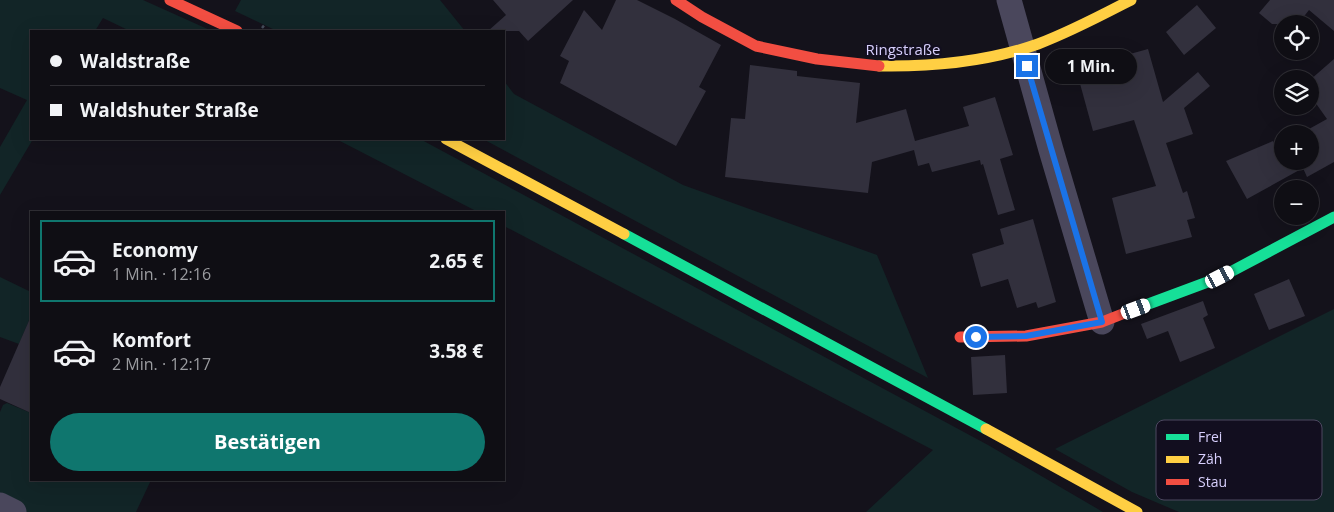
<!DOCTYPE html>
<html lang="de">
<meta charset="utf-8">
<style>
body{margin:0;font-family:"Open Sans",sans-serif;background:#18171d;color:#f1f3f6;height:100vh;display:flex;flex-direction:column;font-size:19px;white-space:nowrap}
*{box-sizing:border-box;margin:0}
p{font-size:16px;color:#9b9ca0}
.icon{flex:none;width:28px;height:28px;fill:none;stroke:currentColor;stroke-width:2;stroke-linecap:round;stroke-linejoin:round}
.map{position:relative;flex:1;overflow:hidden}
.drawer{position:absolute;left:30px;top:211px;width:475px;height:270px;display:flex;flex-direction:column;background:#0f0e14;border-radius:0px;box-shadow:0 5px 20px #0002,0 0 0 1px #2f2e34}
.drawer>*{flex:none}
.top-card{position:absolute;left:30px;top:30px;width:475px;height:110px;border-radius:0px;box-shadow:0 5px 20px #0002,0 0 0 1px #2f2e34;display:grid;align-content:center;height:110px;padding:0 20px;background:#0f0e14}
.fabs{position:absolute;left:1274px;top:15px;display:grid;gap:10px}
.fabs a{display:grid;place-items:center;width:45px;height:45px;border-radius:50%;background:#0f0e14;box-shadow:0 5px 20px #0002,0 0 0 1px #2f2e34;font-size:25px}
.end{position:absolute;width:22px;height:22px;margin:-11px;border:6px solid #1a73e8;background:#fff;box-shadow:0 0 0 2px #fff}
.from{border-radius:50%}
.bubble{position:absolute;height:35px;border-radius:18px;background:#0f0e14;box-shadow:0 5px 20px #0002,0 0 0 1px #2f2e34;font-size:16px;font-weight:700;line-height:35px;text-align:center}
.car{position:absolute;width:15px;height:30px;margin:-15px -8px;border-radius:6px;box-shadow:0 0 4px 1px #0007;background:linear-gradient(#fff 24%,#345 0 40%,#fff 0 76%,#345 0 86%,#fff 0)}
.top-card b{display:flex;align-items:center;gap:18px;height:48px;font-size:19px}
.top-card b+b{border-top:1px solid #2f2e34}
.top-card i{width:12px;height:12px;background:#f1f3f6}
ul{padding:9px 0 0;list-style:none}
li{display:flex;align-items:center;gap:15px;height:82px;margin:0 10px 8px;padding:0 10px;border:2px solid transparent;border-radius:0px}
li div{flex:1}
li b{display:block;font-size:19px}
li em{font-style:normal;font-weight:700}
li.selected{border-color:#0f766e}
li>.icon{width:45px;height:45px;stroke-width:1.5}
.action{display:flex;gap:10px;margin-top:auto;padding:10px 20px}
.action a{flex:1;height:58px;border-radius:30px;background:#0f766e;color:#fff;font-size:20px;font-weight:700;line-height:58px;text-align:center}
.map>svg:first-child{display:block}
</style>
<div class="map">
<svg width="1334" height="512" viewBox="0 0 1334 512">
<rect width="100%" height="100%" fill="#14121b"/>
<path fill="#122527" d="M0 0H143L212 31H130L103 18 95 31H31V139H33L0 195V147L27 100 0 88Z
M241 0H440L465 31H277L235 11Z
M504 81 514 94 683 185 877 255 928 378 483 139H504Z
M336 139H420L988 445 1103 512H866L933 450 504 226V212H478Z
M0 277 31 292V316L19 344 0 337Z
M1334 309V512H1179L1132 492 1055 449Z
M7 403 31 413V480H151L136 512H26L0 498V412L3 405Z"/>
<path fill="#32303d" d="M493 0H573L528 41 519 31H488L506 15Z
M616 0H637L675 19 721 45 699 87 706 91 676 146 560 83 569 61 560 56 584 10 602 30Z
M1270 0H1334V31L1309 10 1298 24H1272L1259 13Z
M1197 5 1216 28 1184 55 1166 32Z
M1148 49 1163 102 1198 72 1210 86 1184 108 1193 134 1166 143 1183 193 1187 191 1195 218 1187 220 1192 237 1126 254 1112 198 1156 186 1134 120 1093 131 1076 69Z
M1334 59V162L1307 177 1303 168 1247 199 1226 161 1273 141 1276 147 1282 143V161H1310V134H1300L1327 119 1310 95V80Z
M750 65 797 71V76L860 83 856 123 906 109 915 141 969 126 963 107 995 97 1013 155 1000 159 1015 210 998 215 983 164 981 165 980 160 932 172 929 163 918 166 914 150 872 162 868 193 725 177 731 118 745 119Z
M1033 219 1056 302 1038 308 1036 302 1017 308 1008 279 981 287 972 254 1004 244 1000 229Z
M1289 279 1305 316 1269 330 1254 294Z
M1203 301 1208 315 1203 318 1215 348 1180 362 1168 331 1147 339 1141 324Z
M31 316V413L0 399V387Z
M1005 355 1007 393 973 395 971 357Z"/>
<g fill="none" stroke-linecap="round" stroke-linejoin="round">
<path stroke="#454e5b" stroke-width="3" stroke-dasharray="2.5 4" stroke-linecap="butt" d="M262 26 268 31"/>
<path stroke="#4a475c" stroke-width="25" d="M1009 0 1051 150 1102 322
M0 505 14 512"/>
<path stroke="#16e098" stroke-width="11" d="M624 234 986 429
M1135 309 1221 277 1334 217"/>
<path stroke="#ffcf43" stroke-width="11" d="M879 66C933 67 987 62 1038 44 1070 32 1100 16 1131 0
M446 139 624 234
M986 429 1137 512"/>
<path stroke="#f24e42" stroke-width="11" d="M170 0 237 31
M676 0 702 17 756 46 817 59 879 66
M960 337 1026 336 1102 322 1135 309"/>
</g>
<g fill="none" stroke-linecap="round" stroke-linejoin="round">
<path stroke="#1a73e8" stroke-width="6" d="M976 337 1026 336 1102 322 1027 66"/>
</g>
<g text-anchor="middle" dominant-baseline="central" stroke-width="4" stroke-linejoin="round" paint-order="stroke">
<g font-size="15" fill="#d7cffc" stroke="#120e1f">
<text x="903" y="49">Ringstraße</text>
</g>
</g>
<rect x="1156" y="420" width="166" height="80" rx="8" fill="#120e1f" stroke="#4d4861" stroke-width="1"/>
<rect x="1166" y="434" width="23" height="6" fill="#16e098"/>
<rect x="1166" y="456" width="23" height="7" fill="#ffcf43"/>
<rect x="1166" y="479" width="23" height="6" fill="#f24e42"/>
<g font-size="14" fill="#d7cffc">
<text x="1198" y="442">Frei</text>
<text x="1198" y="464">Zäh</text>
<text x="1198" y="487">Stau</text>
</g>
</svg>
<div class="fabs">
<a><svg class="icon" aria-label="locate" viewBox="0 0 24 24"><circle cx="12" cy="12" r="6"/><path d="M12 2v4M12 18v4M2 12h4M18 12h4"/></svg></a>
<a><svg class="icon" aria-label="layers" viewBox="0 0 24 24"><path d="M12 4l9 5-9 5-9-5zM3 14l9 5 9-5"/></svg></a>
<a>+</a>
<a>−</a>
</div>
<i class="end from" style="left:976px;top:337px"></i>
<i class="end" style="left:1027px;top:66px"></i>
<div class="bubble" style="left:1045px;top:49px;width:92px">1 Min.</div>
<i class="car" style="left:1220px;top:277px;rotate:63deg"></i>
<i class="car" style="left:1136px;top:309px;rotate:70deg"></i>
<div class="top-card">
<b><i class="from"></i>Waldstraße</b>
<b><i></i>Waldshuter Straße</b>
</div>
<section class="drawer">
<ul>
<li class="selected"><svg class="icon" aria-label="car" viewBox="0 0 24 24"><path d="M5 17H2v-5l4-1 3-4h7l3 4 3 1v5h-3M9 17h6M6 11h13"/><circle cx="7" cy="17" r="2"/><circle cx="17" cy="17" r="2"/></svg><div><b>Economy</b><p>1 Min. · 12:16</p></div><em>2.65 €</em></li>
<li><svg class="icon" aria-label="car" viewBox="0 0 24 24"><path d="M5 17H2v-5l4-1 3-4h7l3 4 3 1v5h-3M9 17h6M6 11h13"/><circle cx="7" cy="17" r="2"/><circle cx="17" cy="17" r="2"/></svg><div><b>Komfort</b><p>2 Min. · 12:17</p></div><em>3.58 €</em></li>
</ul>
<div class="action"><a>Bestätigen</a></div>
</section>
</div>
